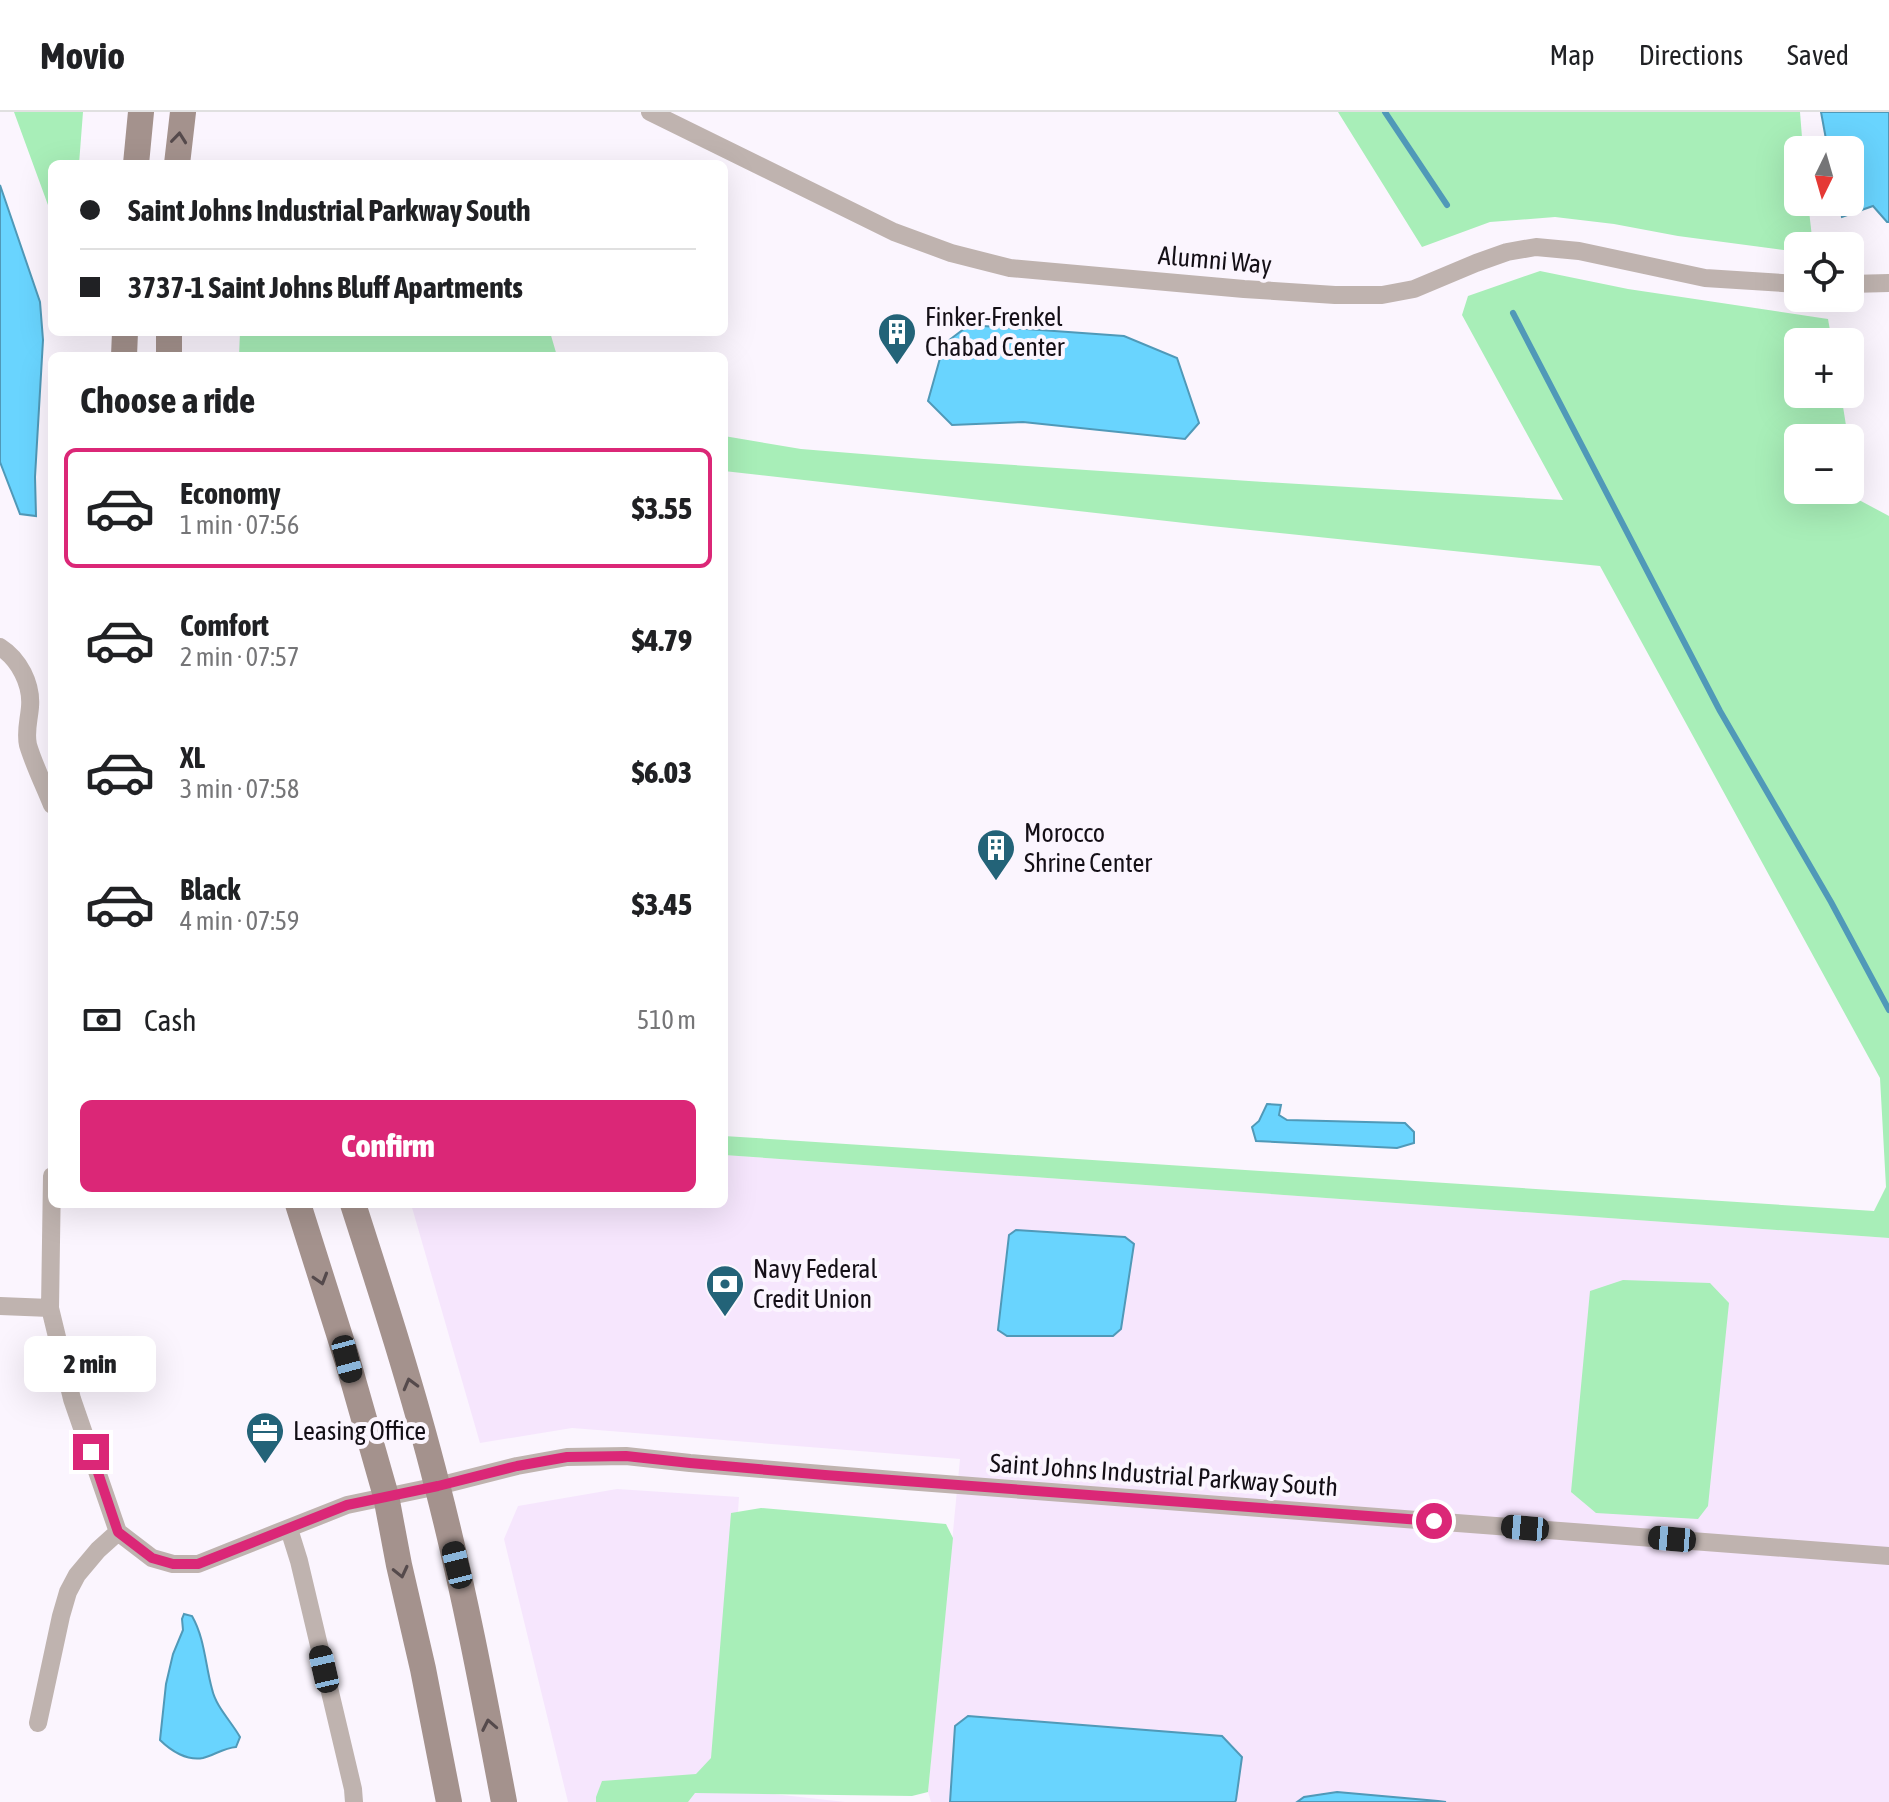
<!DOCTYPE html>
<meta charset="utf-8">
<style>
body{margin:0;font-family:"Asap Condensed",sans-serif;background:#f6f6f6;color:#202124;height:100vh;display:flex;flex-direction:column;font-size:30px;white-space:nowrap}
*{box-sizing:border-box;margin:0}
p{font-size:26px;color:#757577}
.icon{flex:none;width:44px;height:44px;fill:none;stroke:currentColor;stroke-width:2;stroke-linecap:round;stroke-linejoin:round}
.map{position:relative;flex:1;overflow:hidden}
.side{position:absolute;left:48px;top:240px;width:680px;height:856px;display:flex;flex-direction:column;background:#fff;border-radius:12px;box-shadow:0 8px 32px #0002}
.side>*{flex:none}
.banner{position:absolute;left:48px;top:48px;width:680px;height:176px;border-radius:12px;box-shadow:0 8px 32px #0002;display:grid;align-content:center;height:176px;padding:0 32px;background:#fff}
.needle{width:52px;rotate:185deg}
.tools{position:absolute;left:1784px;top:24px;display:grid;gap:16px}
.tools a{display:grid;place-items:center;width:80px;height:80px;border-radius:12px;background:#fff;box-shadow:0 8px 32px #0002;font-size:40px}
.end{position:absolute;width:36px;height:36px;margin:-18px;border:10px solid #db2777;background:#fff;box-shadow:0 0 0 4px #fff}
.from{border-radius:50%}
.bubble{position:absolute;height:56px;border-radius:12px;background:#fff;box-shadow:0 8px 32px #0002;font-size:26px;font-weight:800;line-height:56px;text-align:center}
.car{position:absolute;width:24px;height:48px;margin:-24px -12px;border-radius:10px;box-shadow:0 0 6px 2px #0007;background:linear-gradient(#222 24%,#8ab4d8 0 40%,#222 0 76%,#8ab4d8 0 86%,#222 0)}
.banner b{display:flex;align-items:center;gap:28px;height:76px;font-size:30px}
.banner b+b{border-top:2px solid #e0e0e0}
.banner i{width:20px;height:20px;background:#202124}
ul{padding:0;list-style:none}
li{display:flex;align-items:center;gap:24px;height:120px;margin:0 16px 12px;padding:0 16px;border:4px solid transparent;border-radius:12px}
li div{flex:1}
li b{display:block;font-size:30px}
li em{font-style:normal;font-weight:800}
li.selected{border-color:#db2777}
li>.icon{width:72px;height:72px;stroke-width:1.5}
h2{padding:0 32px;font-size:36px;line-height:96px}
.pay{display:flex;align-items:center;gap:20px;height:88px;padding:0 32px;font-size:30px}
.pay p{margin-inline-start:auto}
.primary-button{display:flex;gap:16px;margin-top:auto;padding:16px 32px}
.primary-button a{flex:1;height:92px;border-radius:12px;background:#db2777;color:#fff;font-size:32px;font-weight:800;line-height:92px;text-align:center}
header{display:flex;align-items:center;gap:48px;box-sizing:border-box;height:112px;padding:0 40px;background:#fff;border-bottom:2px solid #e0e0e0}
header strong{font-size:38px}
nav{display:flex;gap:44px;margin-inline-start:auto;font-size:28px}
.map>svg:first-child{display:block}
</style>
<header>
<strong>Movio</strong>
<nav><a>Map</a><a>Directions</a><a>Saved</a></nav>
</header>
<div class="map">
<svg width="1889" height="1690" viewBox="0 0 1889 1690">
<rect width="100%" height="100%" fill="#fbf5fe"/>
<path fill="#f6e6fd" d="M724 1043 1889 1126V1690H931L928 1680 960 1347 572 1316 480 1331 411 1092H724Z
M617 1377 739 1385 719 1676 845 1690H568L504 1427 518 1394Z"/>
<path fill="#a8eeb8" d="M14 0H83L79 52H52V104Z
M1338 0H1800L1803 38H1798V90H1808L1813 134H1798V140L1678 124 1614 112 1555 105 1490 110 1422 135Z
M1540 159 1628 177 1828 207 1832 230H1798V282H1841L1848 326H1798V378H1850V336L1859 388 1889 404V1126L724 1043V1024L1874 1099 1886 1075 1880 966 1600 454 1211 414 724 359V324L801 337 924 347 1249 369 1563 388 1462 203 1468 184Z
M240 220H550L557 244H239Z
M1623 1168 1710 1171 1729 1191 1708 1394 1698 1407 1596 1401 1571 1380 1590 1179Z
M761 1396 946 1412 953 1426 928 1680 912 1684 695 1681 688 1690H596V1685L602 1669 696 1662 711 1646 731 1401Z"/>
<path fill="#69d4fe" stroke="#5099b8" stroke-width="2" d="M1821 0H1889V110H1887L1873 94 1842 105 1839 90H1850V38H1828Z
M0 73 40 190 43 228 35 365 36 404 20 402 0 350Z
M969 213 1124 224 1177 246 1199 311 1185 327 1023 310 952 313 928 289 944 232Z
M1267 992 1281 993 1279 1003 1287 1008 1405 1011 1414 1020V1031L1397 1036 1256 1029 1252 1015 1259 1009Z
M1016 1118 1125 1125 1134 1132 1121 1217 1113 1224H1007L998 1218 1009 1123Z
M184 1502 192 1504C205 1527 205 1552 212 1577 216 1595 231 1609 240 1625L236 1635C224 1636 214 1643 203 1646 187 1649 171 1639 160 1628L166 1572 173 1542 183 1518 182 1507Z
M968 1604 1222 1624 1242 1645 1236 1688 1235 1690H950L955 1614Z
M1337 1680 1438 1689 1446 1690H1297L1304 1685Z"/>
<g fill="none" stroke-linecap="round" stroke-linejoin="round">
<path stroke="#5099b8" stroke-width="6" d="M1385 0 1447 93
M1513 201 1720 599 1831 790 1889 898"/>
<path stroke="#bfb3af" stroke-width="18" d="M650 0 894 120 951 141 1010 156 1244 177 1335 183H1382L1414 177 1476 151 1507 140 1536 135 1579 139 1705 166 1798 172
M1850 172 1889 171
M0 535C19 547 32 572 30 595 29 608 25 620 28 633 34 653 44 673 52 693
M52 1064 50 1196 72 1287 118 1420 152 1446 173 1452H198L347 1393 438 1374 517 1354 567 1345 626 1344 690 1351 906 1369 1889 1444
M0 1194 50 1196
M289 1417 299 1449 353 1677 354 1690
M38 1611 61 1504 68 1480 77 1463 98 1438 118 1420"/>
<path stroke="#a4928d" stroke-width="26" d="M136 52 141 0
M177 52 183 0
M124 244 125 220
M169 244V220
M298 1092 347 1247 386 1384 399 1453 423 1557 449 1690
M353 1092C383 1185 413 1278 437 1373 464 1477 484 1584 504 1690"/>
</g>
<defs><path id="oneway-chevron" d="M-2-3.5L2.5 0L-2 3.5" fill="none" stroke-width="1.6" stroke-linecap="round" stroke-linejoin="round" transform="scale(2)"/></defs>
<g stroke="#554a4c">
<use href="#oneway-chevron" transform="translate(179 26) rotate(-84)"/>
<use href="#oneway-chevron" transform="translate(321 1167) rotate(73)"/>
<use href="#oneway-chevron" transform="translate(410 1272) rotate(-105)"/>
<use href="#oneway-chevron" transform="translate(401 1460) rotate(77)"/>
<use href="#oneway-chevron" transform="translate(489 1613) rotate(-101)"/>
</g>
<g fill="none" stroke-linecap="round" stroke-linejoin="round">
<path stroke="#db2777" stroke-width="10" d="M91 1340 118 1420 152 1446 173 1452H198L347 1393 438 1374 517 1354 567 1345 626 1344 690 1351 825 1363 1434 1409"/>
</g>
<defs>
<symbol id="building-pin" viewBox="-11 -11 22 30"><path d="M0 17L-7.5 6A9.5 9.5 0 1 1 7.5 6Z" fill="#236378" stroke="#fbf5fe"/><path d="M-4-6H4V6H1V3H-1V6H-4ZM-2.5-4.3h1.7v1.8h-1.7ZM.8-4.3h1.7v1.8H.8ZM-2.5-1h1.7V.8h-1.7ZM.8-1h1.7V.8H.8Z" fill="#fff"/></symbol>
<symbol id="bank-pin" viewBox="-11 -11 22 30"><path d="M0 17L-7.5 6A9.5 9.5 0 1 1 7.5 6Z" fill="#236378" stroke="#fbf5fe"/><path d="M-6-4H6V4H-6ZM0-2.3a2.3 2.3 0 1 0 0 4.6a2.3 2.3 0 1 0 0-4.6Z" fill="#fff"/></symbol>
<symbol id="office-pin" viewBox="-11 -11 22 30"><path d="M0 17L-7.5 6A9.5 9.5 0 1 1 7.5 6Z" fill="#236378" stroke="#fbf5fe"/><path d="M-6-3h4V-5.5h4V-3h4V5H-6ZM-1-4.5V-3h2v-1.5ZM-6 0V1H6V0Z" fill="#fff"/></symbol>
</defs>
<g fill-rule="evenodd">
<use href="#building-pin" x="875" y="198" width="44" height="60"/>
<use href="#building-pin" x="974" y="714" width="44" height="60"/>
<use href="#bank-pin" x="703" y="1150" width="44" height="60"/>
<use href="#office-pin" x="243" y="1297" width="44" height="60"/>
</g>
<g text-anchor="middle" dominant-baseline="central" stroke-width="8" stroke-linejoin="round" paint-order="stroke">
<g font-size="26" fill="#140f16" stroke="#fbf5fe">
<text transform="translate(1215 148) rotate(5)">Alumni Way</text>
<text transform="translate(1164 1363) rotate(4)">Saint Johns Industrial Parkway South</text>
</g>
<g font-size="26" fill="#140f16" stroke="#fbf5fe" text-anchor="start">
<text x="925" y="205">Finker-Frenkel<tspan x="925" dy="30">Chabad Center</tspan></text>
<text x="1024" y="721">Morocco<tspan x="1024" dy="30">Shrine Center</tspan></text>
<text x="753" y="1157">Navy Federal<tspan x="753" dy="30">Credit Union</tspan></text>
<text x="293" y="1319">Leasing Office</text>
</g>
</g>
</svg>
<div class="tools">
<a><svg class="needle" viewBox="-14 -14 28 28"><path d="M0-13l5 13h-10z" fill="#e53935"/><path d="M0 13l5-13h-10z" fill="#757577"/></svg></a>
<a><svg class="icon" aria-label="locate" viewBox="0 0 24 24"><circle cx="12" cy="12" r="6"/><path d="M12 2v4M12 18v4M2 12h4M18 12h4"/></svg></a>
<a>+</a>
<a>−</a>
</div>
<i class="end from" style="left:1434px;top:1409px"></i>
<i class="end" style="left:91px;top:1340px"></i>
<div class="bubble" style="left:24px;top:1224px;width:132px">2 min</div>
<i class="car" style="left:347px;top:1247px;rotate:165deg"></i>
<i class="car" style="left:1525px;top:1416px;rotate:275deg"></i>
<i class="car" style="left:1672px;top:1427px;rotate:275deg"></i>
<i class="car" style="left:457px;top:1453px;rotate:346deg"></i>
<i class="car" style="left:324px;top:1557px;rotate:347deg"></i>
<div class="banner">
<b><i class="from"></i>Saint Johns Industrial Parkway South</b>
<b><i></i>3737-1 Saint Johns Bluff Apartments</b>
</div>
<section class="side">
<h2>Choose a ride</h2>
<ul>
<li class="selected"><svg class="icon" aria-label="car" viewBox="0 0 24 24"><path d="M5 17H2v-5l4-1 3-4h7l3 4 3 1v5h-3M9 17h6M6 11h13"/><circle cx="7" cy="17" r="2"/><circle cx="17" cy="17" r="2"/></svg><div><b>Economy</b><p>1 min · 07:56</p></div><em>$3.55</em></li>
<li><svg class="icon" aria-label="car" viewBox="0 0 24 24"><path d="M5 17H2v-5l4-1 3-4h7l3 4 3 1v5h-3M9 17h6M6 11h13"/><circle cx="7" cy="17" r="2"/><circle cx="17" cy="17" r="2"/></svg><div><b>Comfort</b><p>2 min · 07:57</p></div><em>$4.79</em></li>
<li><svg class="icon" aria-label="car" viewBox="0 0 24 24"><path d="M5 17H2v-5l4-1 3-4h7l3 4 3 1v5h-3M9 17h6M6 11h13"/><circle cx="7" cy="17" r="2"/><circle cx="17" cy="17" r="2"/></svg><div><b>XL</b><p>3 min · 07:58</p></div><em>$6.03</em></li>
<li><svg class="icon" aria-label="car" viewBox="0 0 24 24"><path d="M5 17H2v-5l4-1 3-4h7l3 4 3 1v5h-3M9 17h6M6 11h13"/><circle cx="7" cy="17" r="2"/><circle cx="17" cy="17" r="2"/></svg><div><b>Black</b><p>4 min · 07:59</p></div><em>$3.45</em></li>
</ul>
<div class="pay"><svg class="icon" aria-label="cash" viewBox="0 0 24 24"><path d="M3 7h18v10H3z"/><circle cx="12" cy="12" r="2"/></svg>Cash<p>510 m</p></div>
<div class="primary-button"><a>Confirm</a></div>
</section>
</div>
